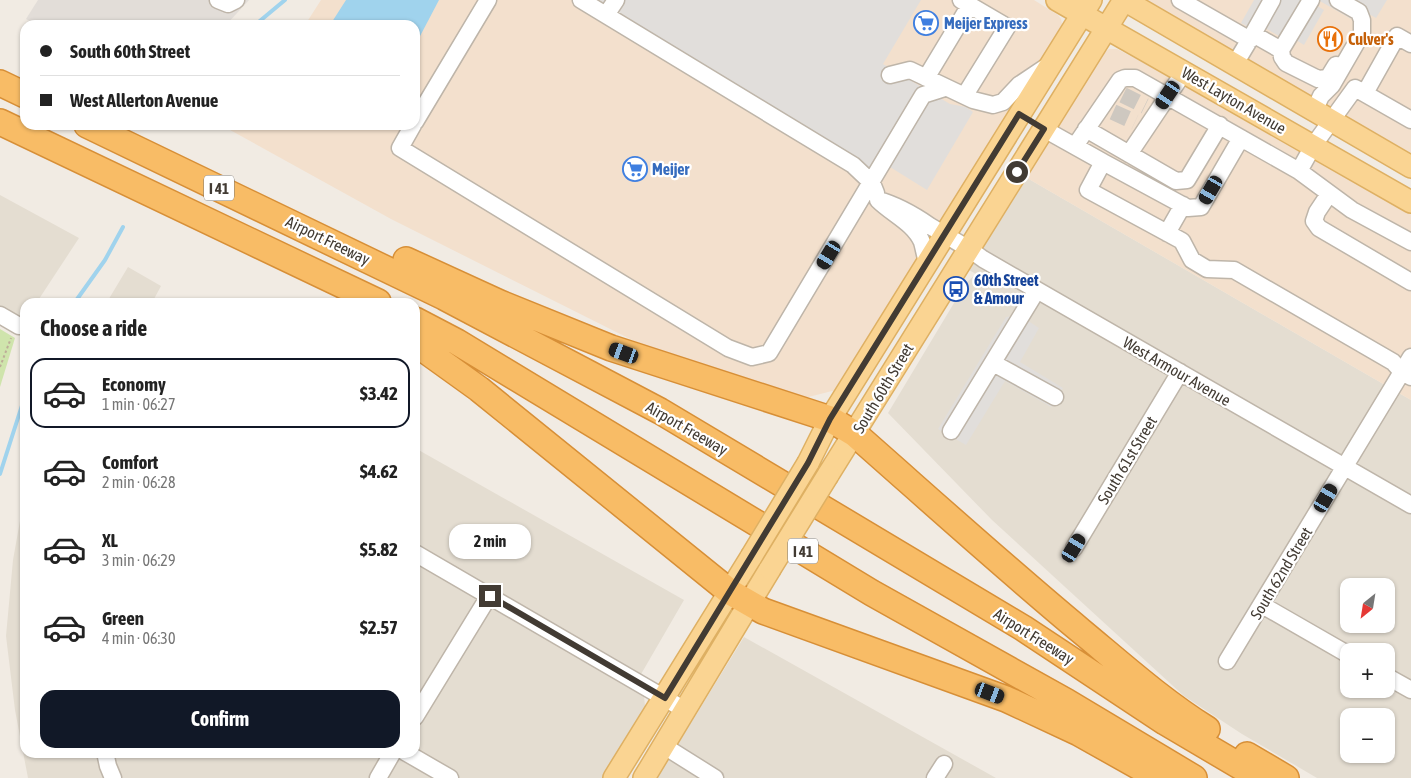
<!DOCTYPE html>
<meta charset="utf-8">
<style>
body{margin:0;font-family:"Asap Condensed",sans-serif;background:#f2f2f2;color:#222;height:100vh;display:flex;flex-direction:column;font-size:19px;white-space:nowrap}
*{box-sizing:border-box;margin:0}
p{font-size:16px;color:#767676}
.icon{flex:none;width:28px;height:28px;fill:none;stroke:currentColor;stroke-width:2;stroke-linecap:round;stroke-linejoin:round}
.map{position:relative;flex:1;overflow:hidden}
.panel{position:absolute;left:20px;top:298px;width:400px;height:460px;display:flex;flex-direction:column;background:#fff;border-radius:15px;box-shadow:0 1px 4px #0004}
.panel>*{flex:none}
.banner{position:absolute;left:20px;top:20px;width:400px;height:110px;border-radius:15px;box-shadow:0 1px 4px #0004;display:grid;align-content:center;height:110px;padding:0 20px;background:#fff}
.needle{width:32px;rotate:210deg}
.tools{position:absolute;left:1340px;top:578px;display:grid;gap:10px}
.tools a{display:grid;place-items:center;width:55px;height:55px;border-radius:10px;background:#fff;box-shadow:0 1px 4px #0004;font-size:25px}
.end{position:absolute;width:22px;height:22px;margin:-11px;border:6px solid #423b33;background:#fff;box-shadow:0 0 0 2px #fff}
.from{border-radius:50%}
.bubble{position:absolute;height:35px;border-radius:15px;background:#fff;box-shadow:0 1px 4px #0004;font-size:16px;font-weight:700;line-height:35px;text-align:center}
.car{position:absolute;width:15px;height:30px;margin:-15px -8px;border-radius:6px;box-shadow:0 0 4px 1px #0007;background:linear-gradient(#222 24%,#8ab4d8 0 40%,#222 0 76%,#8ab4d8 0 86%,#222 0)}
.banner b{display:flex;align-items:center;gap:18px;height:48px;font-size:19px}
.banner b+b{border-top:1px solid #e0e0e0}
.banner i{width:12px;height:12px;background:#222}
ul{padding:0;list-style:none}
li{display:flex;align-items:center;gap:15px;height:70px;margin:0 10px 8px;padding:0 10px;border:2px solid transparent;border-radius:15px}
li div{flex:1}
li b{display:block;font-size:19px}
li em{font-style:normal;font-weight:700}
li.current{border-color:#111827}
li>.icon{width:45px;height:45px;stroke-width:1.5}
h2{padding:0 20px;font-size:22px;line-height:60px}
.action{display:flex;gap:10px;margin-top:auto;padding:10px 20px}
.action a{flex:1;height:58px;border-radius:15px;background:#111827;color:#fff;font-size:20px;font-weight:700;line-height:58px;text-align:center}
.map>svg:first-child{display:block}
</style>
<div class="map">
<svg width="1411" height="778" viewBox="0 0 1411 778">
<rect width="100%" height="100%" fill="#f1ebe3"/>
<path fill="#e4ddd1" fill-rule="evenodd" d="M1027 178 1411 400V778H1317L1242 734 1184 696 992 520 888 413 966 283 976 274 969 270ZM1349 586H1386V624H1349ZM1349 651H1386V689H1349ZM1349 716H1386V754H1349Z
M0 195 79 238 37 302H25V319L0 306Z
M128 267 161 286 154 299 160 302H107Z
M415 448 684 600 633 688 644 696 645 706 638 722 603 778H28L15 710 6 636 13 560 25 493V752H415Z
M744 637 996 778H657Z"/>
<path fill="#f3e0cd" d="M321 0H1034L1058 15 1061 19 1062 24 1061 30 838 394 832 391 793 401 676 362 391 219 221 125H415V25H305Z
M1144 0H1411V153L1160 11Z
M1109 49H1117L1142 62 1411 214V400L1027 178 1104 53Z"/>
<path fill="#e2ddd8" d="M38 0H249L226 25H38L26 19Z"/>
<path fill="#cfe4ac" d="M0 329 15 338 0 387Z"/>
<path fill="#e1dedb" d="M599 0H921L883 64 950 104 966 107 973 112 927 190 890 167 883 176Z
M1254 0H1387L1376 18 1367 13 1360 24 1318 0 1316 5 1324 10 1304 45 1296 40 1293 44 1263 27 1259 33 1241 23Z
M1019 315 1039 328 1020 362 1063 388 1051 407 1005 381 966 445 938 429 1006 317Z"/>
<path fill="#a0d3ed" d="M346 0H439L418 40 415 49V25H330Z"/>
<g fill="none" stroke-linecap="round" stroke-linejoin="round">
<path stroke="#a0d3ed" stroke-width="4" d="M255 25 285 0
M75 302 105 260 123 227
M0 474 25 396"/>
<path stroke="#cec8c0" stroke-width="16" stroke-dasharray="16 8" stroke-linecap="butt" d="M1123 95 1145 106
M1113 112 1135 122"/>
<defs>
<path id="minor" d="M218 0 228 4 236 0
M581 0 853 165 872 183 876 193
M961 0 1007 27 965 95
M1180 0 1250 40
M606 15 616 0
M1253 34 1272 0
M1281 50 1282 57 1286 63 1318 79 1328 78 1336 65
M1235 64 1253 34 1281 50 1311 0
M890 75 910 70 973 100 993 105 1003 102 1019 85 1049 65
M926 78 970 5
M1365 93 1397 36 1411 44
M1314 111 1321 96 1332 85 1362 33V20L1359 12 1338 0
M415 122 488 0
M413 125 400 148 728 348 752 357 769 353 923 95 945 88
M1044 129 1103 162 1088 190 1182 241 1192 260 1207 269 1234 270 1393 362 1402 372 1411 377
M1086 129 1176 181 1187 180 1220 125
M1075 146 1120 80 1125 78H1135L1299 171 1352 210 1411 242
M1129 154 1184 72
M1103 162 1188 208 1201 207 1241 138
M1299 171 1313 146 1355 88 1411 120
M1329 194 1317 212 1314 221 1319 228 1411 282
M1167 233 1183 205
M927 262C925 256 924 249 922 242 914 223 892 214 878 200 897 205 914 215 930 226 948 237 966 246 983 259L1411 505
M0 315 19 326
M993 363 1055 397
M951 431 1037 290
M1074 548 1180 372
M415 553 685 710
M1262 605 1349 655
M1227 661 1411 357
M1386 676 1411 690
M415 717 489 596
M664 746 715 778
M105 752 108 766 113 778
M405 752 450 778
M378 778 393 752
M935 778 944 764"/>
<path id="major" d="M1057 0 1411 202
M1124 0 1411 167
M808 463 830 419 1091 0
M828 475 1124 0
M614 778 751 557
M644 778 770 569"/>
<path id="highway" d="M0 83 25 95
M0 122 378 302
M87 125 444 297 660 411 1023 628 1165 722 1260 778
M406 260 500 303 611 348 830 419 855 434C930 500 1004 567 1081 631 1122 665 1162 701 1207 729
M415 320 457 342 872 593 1067 702 1194 778
M415 343 479 389 730 592 763 611 1006 699 1079 733 1159 778
M1247 755 1286 778"/>
</defs>
<use href="#minor" stroke="#beb5a9" stroke-width="19"/>
<use href="#major" stroke="#deb063" stroke-width="24"/>
<use href="#highway" stroke="#d78f37" stroke-width="28"/>
<path stroke="#bdad98" stroke-width="2" stroke-dasharray="2.5 2.5" stroke-linecap="butt" d="M0 367 11 338"/>
<use href="#minor" stroke="#fff" stroke-width="16"/>
<use href="#major" stroke="#fad492" stroke-width="21"/>
<use href="#highway" stroke="#f8bc66" stroke-width="25"/>
<defs>
<path id="major-bridge" d="M751 557 808 463
M770 569 828 475"/>
</defs>
<use href="#major-bridge" stroke="#deb063" stroke-width="24" stroke-linecap="butt"/>
<use href="#major-bridge" stroke="#fad492" stroke-width="21"/>
</g>
<g fill="none" stroke-linecap="round" stroke-linejoin="round">
<path stroke="#423b33" stroke-width="6" d="M490 596 665 698 808 463 830 419 1019 114 1044 129 1017 172"/>
</g>
<defs>
<symbol id="supermarket-ring" viewBox="-11 -11 22 22"><circle r="9.5" fill="#fff" stroke="#3f7fe0" stroke-width="1.5"/><path d="M-6-5.5h2.5l.6 2H6L4.5 2H-2.5L-4.4-4H-6ZM-1.5 3.2a1.3 1.3 0 1 0 .1 0ZM3 3.2a1.3 1.3 0 1 0 .1 0Z" fill="#3f7fe0"/></symbol>
<symbol id="restaurant-ring" viewBox="-11 -11 22 22"><circle r="9.5" fill="#fff" stroke="#e8710a" stroke-width="1.5"/><path d="M-5-6h1v4h1v-4h1v4h1v-4h1v5L-1.5 .5V6h-2V.5L-5-1ZM5-6V6H3V1.5H1.5Q1.5-4 5-6Z" fill="#e8710a"/></symbol>
<symbol id="bus-ring" viewBox="-11 -11 22 22"><circle r="9.5" fill="#fff" stroke="#1a4fb4" stroke-width="1.5"/><path d="M-5-6H5V4H4V6H2V4H-2V6H-4V4H-5ZM-3.5-4V0h7V-4ZM-3.5 1.2v1.5H-2V1.2ZM2 1.2v1.5H3.5V1.2Z" fill="#1a4fb4"/></symbol>
</defs>
<g fill-rule="evenodd">
<use href="#supermarket-ring" x="912" y="9" width="28" height="28"/>
<use href="#restaurant-ring" x="1316" y="25" width="28" height="28"/>
<use href="#supermarket-ring" x="621" y="155" width="28" height="28"/>
<use href="#bus-ring" x="942" y="275" width="28" height="28"/>
</g>
<g text-anchor="middle" dominant-baseline="central" stroke-width="4.5" stroke-linejoin="round" paint-order="stroke">
<g fill="#fff" stroke="#7b7670" stroke-width="1">
<rect x="204" y="175.5" width="30" height="25" rx="4"/>
<rect x="788" y="538.5" width="30" height="25" rx="4"/>
</g>
<g font-size="15" font-weight="bold" fill="#423b33">
<text x="219" y="188">I 41</text>
<text x="803" y="551">I 41</text>
</g>
<g font-size="16" font-weight="bold" fill="#366cbe" stroke="#fff" text-anchor="start">
<text x="944" y="23">Meijer Express</text>
<text x="652" y="169">Meijer</text>
</g>
<g font-size="16" font-weight="bold" fill="#c56008" stroke="#fff" text-anchor="start">
<text x="1348" y="39">Culver's</text>
</g>
<g font-size="16" fill="#423b33" stroke="#fff">
<text transform="translate(1234 100) rotate(30)">West Layton Avenue</text>
<text transform="translate(328 240) rotate(26)">Airport Freeway</text>
<text transform="translate(1177 371) rotate(30)">West Armour Avenue</text>
<text transform="translate(883 388) rotate(-59)">South 60th Street</text>
<text transform="translate(687 428) rotate(30)">Airport Freeway</text>
<text transform="translate(1127 460) rotate(-59)">South 61st Street</text>
<text transform="translate(1281 573) rotate(-59)">South 62nd Street</text>
<text transform="translate(1034 636) rotate(32)">Airport Freeway</text>
</g>
<g font-size="16" font-weight="bold" fill="#164399" stroke="#fff" text-anchor="start">
<text x="974" y="280">60th Street<tspan x="974" dy="18">&amp; Amour</tspan></text>
</g>
</g>
</svg>
<div class="tools">
<a><svg class="needle" viewBox="-14 -14 28 28"><path d="M0-13l5 13h-10z" fill="#e53935"/><path d="M0 13l5-13h-10z" fill="#767676"/></svg></a>
<a>+</a>
<a>−</a>
</div>
<i class="end from" style="left:1017px;top:172px"></i>
<i class="end" style="left:490px;top:596px"></i>
<div class="bubble" style="left:449px;top:524px;width:82px">2 min</div>
<i class="car" style="left:1168px;top:95px;rotate:214deg"></i>
<i class="car" style="left:1211px;top:190px;rotate:210deg"></i>
<i class="car" style="left:829px;top:255px;rotate:211deg"></i>
<i class="car" style="left:624px;top:353px;rotate:290deg"></i>
<i class="car" style="left:1326px;top:498px;rotate:30deg"></i>
<i class="car" style="left:1074px;top:548px;rotate:31deg"></i>
<i class="car" style="left:990px;top:693px;rotate:111deg"></i>
<div class="banner">
<b><i class="from"></i>South 60th Street</b>
<b><i></i>West Allerton Avenue</b>
</div>
<section class="panel">
<h2>Choose a ride</h2>
<ul>
<li class="current"><svg class="icon" aria-label="car" viewBox="0 0 24 24"><path d="M5 17H2v-5l4-1 3-4h7l3 4 3 1v5h-3M9 17h6M6 11h13"/><circle cx="7" cy="17" r="2"/><circle cx="17" cy="17" r="2"/></svg><div><b>Economy</b><p>1 min · 06:27</p></div><em>$3.42</em></li>
<li><svg class="icon" aria-label="car" viewBox="0 0 24 24"><path d="M5 17H2v-5l4-1 3-4h7l3 4 3 1v5h-3M9 17h6M6 11h13"/><circle cx="7" cy="17" r="2"/><circle cx="17" cy="17" r="2"/></svg><div><b>Comfort</b><p>2 min · 06:28</p></div><em>$4.62</em></li>
<li><svg class="icon" aria-label="car" viewBox="0 0 24 24"><path d="M5 17H2v-5l4-1 3-4h7l3 4 3 1v5h-3M9 17h6M6 11h13"/><circle cx="7" cy="17" r="2"/><circle cx="17" cy="17" r="2"/></svg><div><b>XL</b><p>3 min · 06:29</p></div><em>$5.82</em></li>
<li><svg class="icon" aria-label="car" viewBox="0 0 24 24"><path d="M5 17H2v-5l4-1 3-4h7l3 4 3 1v5h-3M9 17h6M6 11h13"/><circle cx="7" cy="17" r="2"/><circle cx="17" cy="17" r="2"/></svg><div><b>Green</b><p>4 min · 06:30</p></div><em>$2.57</em></li>
</ul>
<div class="action"><a>Confirm</a></div>
</section>
</div>
